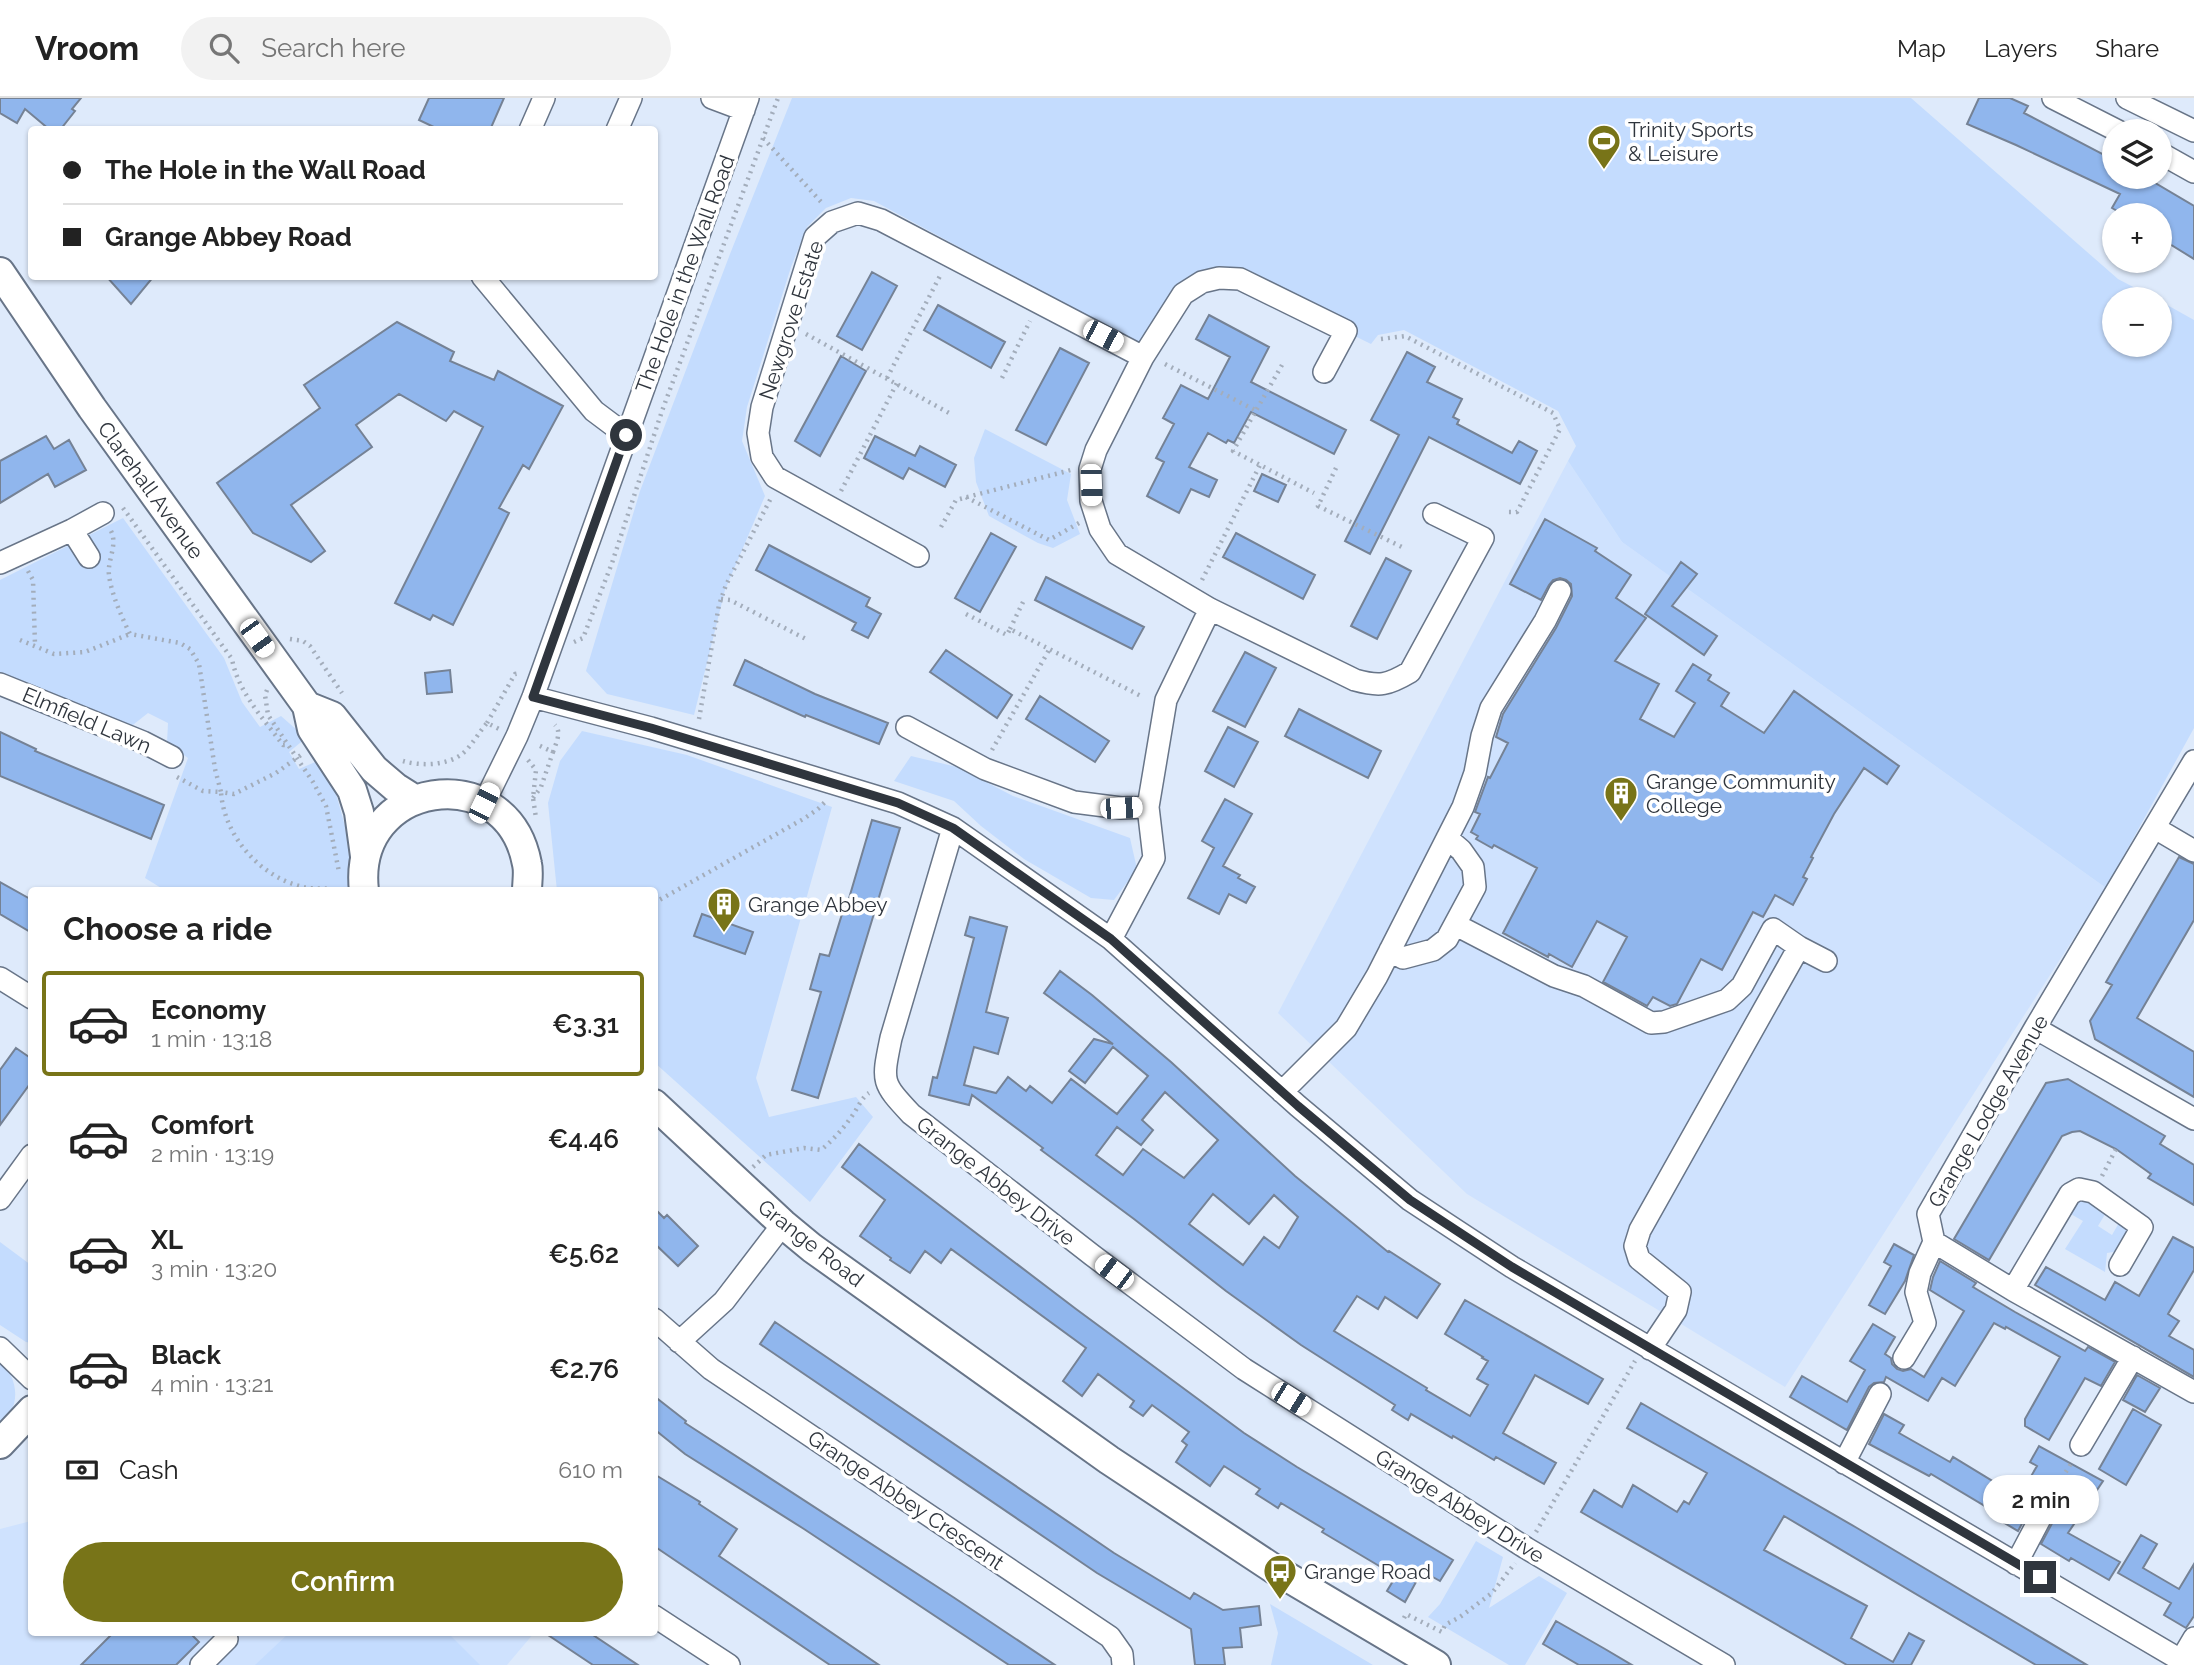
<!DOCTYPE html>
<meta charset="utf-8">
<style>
body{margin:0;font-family:Raleway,sans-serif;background:#f2f2f2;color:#222;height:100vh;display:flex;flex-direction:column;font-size:26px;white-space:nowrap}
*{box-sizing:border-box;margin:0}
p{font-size:23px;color:#767676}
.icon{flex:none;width:38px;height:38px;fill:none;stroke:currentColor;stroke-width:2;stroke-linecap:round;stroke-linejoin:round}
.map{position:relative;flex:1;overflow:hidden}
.sheet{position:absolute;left:28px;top:789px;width:630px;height:749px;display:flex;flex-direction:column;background:#fff;border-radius:7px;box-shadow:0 2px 5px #0004}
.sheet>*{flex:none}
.top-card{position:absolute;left:28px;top:28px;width:630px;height:154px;border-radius:7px;box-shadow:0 2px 5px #0004;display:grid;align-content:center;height:154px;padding:0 35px;background:#fff}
.tools{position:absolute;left:2102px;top:21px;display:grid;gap:14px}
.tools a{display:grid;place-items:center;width:70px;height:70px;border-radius:50%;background:#fff;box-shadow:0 2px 5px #0004;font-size:35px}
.end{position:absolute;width:32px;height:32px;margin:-16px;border:9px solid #2f353d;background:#fff;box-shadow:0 0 0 4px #fff}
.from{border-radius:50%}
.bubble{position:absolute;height:49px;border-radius:24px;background:#fff;box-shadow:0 2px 5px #0004;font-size:23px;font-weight:600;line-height:49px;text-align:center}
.car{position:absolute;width:21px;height:42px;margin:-21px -10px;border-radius:9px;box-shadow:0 0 5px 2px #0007;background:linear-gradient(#fff 24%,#345 0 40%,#fff 0 76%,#345 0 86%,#fff 0)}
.top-card b{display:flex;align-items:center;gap:24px;height:66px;font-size:26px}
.top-card b+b{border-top:2px solid #e0e0e0}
.top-card i{width:18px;height:18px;background:#222}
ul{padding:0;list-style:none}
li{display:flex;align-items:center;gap:21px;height:105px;margin:0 14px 10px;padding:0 21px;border:4px solid transparent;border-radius:7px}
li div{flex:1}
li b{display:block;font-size:26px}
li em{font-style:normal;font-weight:600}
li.on{border-color:#787418}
li>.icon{width:63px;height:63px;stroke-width:1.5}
h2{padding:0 35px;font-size:32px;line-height:84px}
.pay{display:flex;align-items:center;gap:18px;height:77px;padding:0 35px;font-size:26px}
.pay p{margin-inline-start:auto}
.primary-button{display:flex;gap:14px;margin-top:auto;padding:14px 35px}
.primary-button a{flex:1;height:80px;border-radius:42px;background:#787418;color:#fff;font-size:28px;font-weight:600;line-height:80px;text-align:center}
header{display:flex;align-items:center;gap:42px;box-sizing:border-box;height:98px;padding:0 35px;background:#fff;border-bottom:2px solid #e0e0e0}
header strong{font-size:33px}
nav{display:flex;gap:38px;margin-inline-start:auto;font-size:24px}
.search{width:490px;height:63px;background:#f2f2f2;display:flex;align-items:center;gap:18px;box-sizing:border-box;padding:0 24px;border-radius:38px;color:#767676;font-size:26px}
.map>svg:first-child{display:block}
</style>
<header>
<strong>Vroom</strong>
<div class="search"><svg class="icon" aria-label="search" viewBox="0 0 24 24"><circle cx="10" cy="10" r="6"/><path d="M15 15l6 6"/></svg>Search here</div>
<nav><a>Map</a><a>Layers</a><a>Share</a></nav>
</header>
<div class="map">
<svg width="2194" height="1567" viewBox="0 0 2194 1567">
<rect width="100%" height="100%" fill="#deeafb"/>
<path fill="#cfe2fe" d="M1568 363 1622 444 2106 790 1785 1289 1467 1096 1278 915Z
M31 1423 32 1535H534L507 1567H0V1431Z"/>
<path fill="#c4dcfe" d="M792 0H1911L2118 181 2156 201H2114V247H2160V203L2194 222V630L2106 790 1622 444 1568 363 1576 348 1558 313 1404 232 1378 237 1371 246 1247 185 1177 194 1140 247 874 103 851 100 826 110 807 129 791 169 747 309 742 343 765 398 725 492 694 617 607 596 586 573 640 393 730 156Z
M985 331 1071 376 1067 402 1080 436 1053 450 1038 445 989 418 976 384 974 360Z
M123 420 224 560 242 604 260 629 281 618 306 640 289 654 299 671 320 662 333 685 345 728 354 793H166L145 780 188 660 167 645 168 625 148 615 129 630 0 575V482Z
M582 633 687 657 832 709 756 980 769 1019 856 999 873 1019 810 1104 655 965 654 793H557L548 705 560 663Z
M911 658 957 669 1013 698 1130 740 1137 771 1114 802 1091 800 1024 761 981 728 954 703 894 683Z
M2087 1100 2107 1113 2098 1128 2112 1137 2120 1123 2126 1131 2127 1143 2119 1153 2107 1155 2105 1174 2065 1151 2083 1123 2069 1115 2076 1104Z
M0 1144 31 1167V1245L26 1244 0 1227Z
M0 1264C12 1274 18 1290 14 1306 12 1313 4 1320 0 1325Z
M1476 1443 1503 1459 1489 1510 1539 1478 1567 1495 1525 1567H1509L1428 1519 1440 1506Z
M1270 1506 1373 1567H1271L1278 1535Z
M289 1535H448L480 1567H255Z"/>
<path fill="#90b6ed" stroke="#758295" stroke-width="2" fill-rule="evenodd" d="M0 0H81L72 11 75 13 60 32H50L25 11 17 25 0 15Z
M429 0H504L490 32H440L419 22Z
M1979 0H2010L2028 8 2024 15 2114 62V79H2145L2194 108V161L2160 140V117H2124L2112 110 2120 96 2016 47 1967 26Z
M872 174 897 188 862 252 837 238Z
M106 178H154L131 206Z
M938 207 1005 244 991 270 924 232Z
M1209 217 1269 249 1251 284 1346 332 1334 356 1251 314 1234 345 1228 342 1226 345 1208 335 1189 369 1217 382 1209 399 1191 391 1179 415 1147 398 1164 364 1156 360 1174 326 1163 320 1181 287 1208 301 1230 259 1196 241Z
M397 224 454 254 450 263 494 282 498 273 563 308 529 371 523 367 499 410 509 415 453 527 433 517 430 522 395 505 483 329 454 313 446 323 399 296 356 327 372 349 291 407 325 453 311 464 253 435 217 385 320 310 304 287Z
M1060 250 1089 265 1046 347 1016 332Z
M1407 254 1435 269 1427 284 1462 301 1453 319 1459 322 1457 326 1512 355 1519 343 1537 353 1520 386 1429 339 1370 456 1345 443 1399 337 1371 322Z
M841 258 866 273 820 358 795 343Z
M46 338 54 351 69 342 86 372 55 389 48 376 0 405V363Z
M875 338 915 358 920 348 956 367 945 389 909 370 903 381 864 360Z
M1262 376 1286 387 1278 404 1254 393Z
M1545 421 1597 450 1595 453 1631 477 1616 500 1646 520 1615 563 1659 586 1640 621 1674 639 1695 605 1676 593 1693 566 1711 577 1708 582 1729 595 1721 608 1764 635 1794 593 1899 668 1887 686 1864 670 1834 716 1811 759 1813 760 1803 779 1807 781 1793 807 1775 797 1763 819 1753 814 1722 872 1701 861 1677 906 1670 908 1653 899 1647 908 1603 884 1627 839 1597 823 1572 869 1549 856 1548 859 1503 835 1537 770 1494 747 1492 750 1476 741 1478 738 1471 734 1480 716 1475 714 1488 679 1490 680 1508 645 1496 639 1503 616 1556 530 1572 498 1571 486 1566 482 1560 480 1553 482 1549 487 1541 502 1510 486Z
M991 435 1016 449 980 514 955 500Z
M1236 435 1315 477 1303 501 1223 459Z
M769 447 870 500 866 508 881 516 868 540 852 532 856 525 756 472Z
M1386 460 1411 473 1377 541 1351 528Z
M1681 464 1697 476 1672 508 1717 538 1704 557 1645 516Z
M1046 479 1144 529 1132 551 1035 502Z
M946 552 1012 597 997 620 930 574Z
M1245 554 1276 570 1245 629 1213 613Z
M745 562 815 596 888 625 879 646 806 617 805 619 734 587Z
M450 572 452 594 427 596 425 575Z
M1040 598 1109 643 1095 664 1026 621Z
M1299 611 1381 653 1368 680 1285 638Z
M1228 629 1258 644 1234 689 1205 673Z
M0 634 36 651 35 653 164 707 151 741 0 678Z
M1225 701 1252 716 1223 768 1240 777 1238 780 1255 789 1246 805 1229 796 1219 816 1188 800 1214 750 1202 743Z
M872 722 900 730 818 1000 792 992 821 894 810 891 820 856 829 858 843 813 845 814Z
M2179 759 2194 766V822L2137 920 2194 954V999L2095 941 2090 923 2112 887 2106 884Z
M0 784 32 802V835L0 816Z
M702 816 753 834 745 856 694 838Z
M970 819 1007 829 986 914 1008 920 998 956 974 949 964 987 996 995 1008 979 1026 993 1030 988 1052 1005 1071 981 1117 1016 1148 978 1113 949 1085 985 1069 973 1094 941 1113 946 1044 895 1060 873 1092 897 1171 964 1295 1078 1388 1154 1389 1153 1440 1186 1417 1220 1385 1199 1378 1211 1357 1198 1334 1233 1427 1290 1426 1292 1470 1318 1488 1287 1477 1281 1488 1263 1482 1260 1483 1259 1445 1236 1465 1202 1603 1281 1588 1306 1535 1277 1503 1335 1556 1365 1544 1386 1496 1359 1494 1362 1453 1338 1452 1340 1411 1316 1408 1322 1392 1312 1395 1307 1301 1247 1226 1193 1134 1121 1041 1052 1043 1050 972 997 969 1007 929 997 933 979 937 980 974 840 965 837ZM1165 994 1218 1042 1184 1080 1143 1051 1123 1077 1096 1057 1117 1029 1141 1047 1153 1032 1142 1022ZM1213 1096 1249 1126 1274 1097 1298 1119 1279 1150 1264 1139 1243 1167 1189 1126Z
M16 950 32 961V983L0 1027V972Z
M2068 981 2165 1038 2160 1046 2194 1067V1107L2148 1080 2151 1076 2116 1051 2080 1033 2072 1034 2062 1038 1989 1162 1954 1141 2046 985Z
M859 1046 1076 1211 1244 1335 1297 1369 1453 1462 1440 1483 1422 1473 1405 1504 1387 1493 1396 1478 1322 1434 1324 1431 1281 1405 1278 1410 1256 1396 1260 1391 1224 1368 1210 1388 1176 1364 1187 1347 1182 1343 1189 1334 1152 1307 1143 1318 1130 1309 1134 1303 1098 1276 1082 1298 1063 1283 1086 1250 951 1151 941 1165 925 1153 910 1175 890 1162 891 1160 860 1138 885 1102 842 1069Z
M654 1110 664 1120 667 1117 698 1148 678 1168 654 1145Z
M2173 1139 2194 1150V1172L2168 1216 2179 1223 2169 1238 2194 1252V1279L2035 1187 2046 1169 2105 1202 2115 1184 2139 1198Z
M1894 1146 1914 1157 1905 1183 1885 1216 1869 1207 1891 1168 1884 1164Z
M1940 1163 1976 1185 1973 1189 2015 1214 2085 1253 2088 1249 2115 1264 2101 1288 2085 1280 2049 1342 2025 1328V1321L2060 1259 2006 1229 2005 1231 1994 1225 1955 1288 1942 1280 1928 1303 1886 1279 1884 1284 1874 1285 1869 1289 1847 1332 1790 1299 1802 1278 1847 1304 1865 1272 1850 1263 1873 1226 1895 1239 1885 1256 1891 1260 1892 1266 1897 1271 1903 1273 1911 1271 1924 1279 1964 1213 1930 1192 1933 1179Z
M775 1224 1114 1455 1190 1501 1194 1495 1223 1512 1259 1508 1261 1527 1240 1530 1242 1549 1223 1550 1225 1567H1195L1191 1531 1097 1475 760 1246Z
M2137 1277 2160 1290 2145 1314 2123 1302Z
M654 1298 686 1323 685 1325 953 1499 1055 1567H1009L804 1431 685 1356 654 1331Z
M1641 1305 1857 1430 2087 1567H2036L1784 1418 1764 1452 1867 1508 1851 1540 1893 1564 1909 1535 1924 1543 1911 1567H1847L1581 1414 1594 1392 1622 1409 1633 1387 1677 1414 1684 1403 1689 1406 1707 1375 1627 1330Z
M2133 1311 2161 1327 2126 1387 2099 1371Z
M1884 1316 1904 1327 1899 1335 1950 1364 1953 1359 2019 1399 2037 1368 2030 1364 2039 1348 2103 1383 2068 1435 2120 1464 2109 1482 2071 1460 2069 1463 2041 1446 2065 1401 2064 1390 2060 1385 2052 1383 2042 1389 2018 1433 1991 1417 1993 1413 1931 1376 1929 1378 1869 1346Z
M654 1376 700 1404 699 1406 737 1431 719 1458 879 1567H830L654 1448Z
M2141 1437 2157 1446 2143 1470 2179 1491 2194 1466V1518L2186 1530 2164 1517 2171 1505 2118 1475Z
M1556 1523 1605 1551 1632 1567H1579L1543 1546Z
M113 1535H190L199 1544 176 1567H81Z
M545 1535H590L638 1567H593Z"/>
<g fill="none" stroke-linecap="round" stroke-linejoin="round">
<defs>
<path id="minor" d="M712 0 744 12
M2053 0 2118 33
M2127 0 2194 33
M530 32 544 0
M617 32 631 0
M2160 55 2194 74
M482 178 594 313 626 337
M1324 274 1346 233 1240 181 1219 180 1202 184 1183 196 1143 259 1096 352 1090 371 1091 403 1100 431 1117 456 1210 511 1355 582C1380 589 1388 587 1410 574L1483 440 1434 416
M72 432 89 459
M918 458 775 379 762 359 758 335 762 309 815 139 832 124 858 115 881 122 1143 259
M0 465 72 432 103 415
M0 586 143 644 172 659
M533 599 651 630 898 705 953 730 1111 841 1298 1008 1410 1102 1512 1169 2189 1567
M907 629 985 671 1074 704 1121 710 1148 709
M2194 663 2035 930 1928 1116 1934 1144 2013 1192 2194 1294
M484 705 517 638 533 599 748 0
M953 730 891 940C882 984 881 984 911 1016L1092 1157 1244 1271 1526 1450 1724 1567
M2155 730 2194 753
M1456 827 1554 878 1584 888 1651 925 1664 924 1727 902 1742 888 1773 831 1799 849
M1111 841 1154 760 1148 709 1166 602 1210 511
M1390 852 1403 860 1433 852 1447 841 1475 789 1473 769 1461 752 1447 740
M0 880 32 900
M2035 930 2194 1021
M1282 994 1346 930 1377 878 1463 709 1475 675 1482 638 1491 610 1545 523 1560 493
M0 1101 32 1057
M2013 1192 2070 1096 2079 1091 2093 1094 2142 1129 2120 1167
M654 1221 711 1271 1110 1539 1122 1556 1123 1567
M679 1244 724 1203 783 1126
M0 1250 32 1281
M1650 1251 1676 1212 1680 1194 1639 1161 1635 1148 1640 1132 1799 849 1826 863
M1904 1260 1925 1225 1916 1194 1920 1175 1934 1144
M2081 1347 2133 1259
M1844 1365 1880 1296
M2016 1466 2053 1396
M654 1518 729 1567
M2181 1562 2194 1540
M201 1567 227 1541"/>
<path id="major" d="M0 174 92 310 307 608 312 631 352 692 359 714 365 758
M307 608 332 618 374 671 395 689 414 701
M364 793C351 682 507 658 527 766 529 774 527 784 527 793
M654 1006 783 1126 812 1150 1109 1362 1274 1471 1436 1567
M0 1346 32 1312"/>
</defs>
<use href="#minor" stroke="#687588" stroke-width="24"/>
<use href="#major" stroke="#687588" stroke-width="32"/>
<path stroke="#a3adbb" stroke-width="4.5" stroke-dasharray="2 5" stroke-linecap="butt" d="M763 40 823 106
M806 236 949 315
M1381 241 1405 238 1553 315 1560 331 1517 414H1505
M1165 266 1255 312
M1282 267 1233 353 1314 395
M887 280 941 176
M1002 280 1030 223
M1336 370 1318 408 1406 451
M841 393 897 285
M966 399 1049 442 1079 425
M123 410 232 561C238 594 263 620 283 647H289
M941 429 956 402 1071 372
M111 433C118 447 107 463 109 477 111 495 122 520 130 536L180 545 190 551 199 566 215 671 221 694 234 696 276 675 301 657
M28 473 33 482 35 547
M1202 482 1260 367
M721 501 730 502 806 541
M966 516 1007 537 1010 531 1141 598
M1010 531 1024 502
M290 541 303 543 310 548 342 595
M20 542 54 556 85 554 130 536
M574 544 583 540 612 465 662 313 778 0
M267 592 265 597 268 617 313 684 326 708 339 774
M699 621 719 507 726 487 771 400
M487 625 515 576 520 575
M992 652 1049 552
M553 654C556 645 562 634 555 627
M528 662 536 672 533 700 536 720
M403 663C420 668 446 668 462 656 471 649 479 634 487 625L499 631
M177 679 203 693 221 694C224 738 260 779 303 789 311 791 321 790 330 791
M533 700 541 689 553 654 536 646
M654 805 805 720 818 711 825 704
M753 1069 766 1057 804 1050 821 1052C833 1042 843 1031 852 1018 858 1010 861 1000 869 995
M2102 1078 2116 1051
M2062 1380 2072 1364
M1536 1434 1635 1263
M1404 1520 1406 1516 1442 1534 1445 1527 1460 1519 1492 1495 1515 1465"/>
<use href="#minor" stroke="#fff" stroke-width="21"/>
<use href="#major" stroke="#fff" stroke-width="28"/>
</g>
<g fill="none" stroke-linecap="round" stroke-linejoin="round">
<path stroke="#2f353d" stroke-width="9" d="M626 337 533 599 651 630 898 705 953 730 1111 841 1298 1008 1410 1102 1512 1169 2040 1479"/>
</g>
<defs>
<symbol id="stadium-pin" viewBox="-11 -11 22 30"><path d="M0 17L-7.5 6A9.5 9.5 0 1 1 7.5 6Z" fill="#787418" stroke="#fff"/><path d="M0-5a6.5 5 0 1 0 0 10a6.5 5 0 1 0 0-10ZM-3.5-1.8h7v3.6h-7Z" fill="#fff"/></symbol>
<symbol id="building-pin" viewBox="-11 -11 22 30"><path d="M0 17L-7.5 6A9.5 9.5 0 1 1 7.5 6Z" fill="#787418" stroke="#fff"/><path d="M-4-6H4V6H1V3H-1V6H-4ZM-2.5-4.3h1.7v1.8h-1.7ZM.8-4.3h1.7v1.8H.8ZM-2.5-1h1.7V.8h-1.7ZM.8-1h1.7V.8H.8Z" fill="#fff"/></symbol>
<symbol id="bus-pin" viewBox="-11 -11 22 30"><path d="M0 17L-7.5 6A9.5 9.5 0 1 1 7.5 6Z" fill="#787418" stroke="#fff"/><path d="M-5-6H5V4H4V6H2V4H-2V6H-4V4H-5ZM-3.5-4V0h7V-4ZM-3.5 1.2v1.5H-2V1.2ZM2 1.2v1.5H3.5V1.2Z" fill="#fff"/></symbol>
</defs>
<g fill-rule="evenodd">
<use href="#stadium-pin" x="1585" y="24" width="38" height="52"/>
<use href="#building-pin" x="1602" y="676" width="38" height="52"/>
<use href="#building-pin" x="705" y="787" width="38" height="52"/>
<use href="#bus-pin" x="1261" y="1454" width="38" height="52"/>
</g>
<g text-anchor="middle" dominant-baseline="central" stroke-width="7" stroke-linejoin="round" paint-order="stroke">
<g font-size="21" fill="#2f353d" stroke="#fff" text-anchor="start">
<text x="1628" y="31">Trinity Sports<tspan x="1628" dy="24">&amp; Leisure</tspan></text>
<text x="1646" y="683">Grange Community<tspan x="1646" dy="24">College</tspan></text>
<text x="748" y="806">Grange Abbey</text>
<text x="1304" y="1473">Grange Road</text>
</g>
<g font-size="21" fill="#2f353d" stroke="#fff">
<text transform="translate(685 176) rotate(-70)">The Hole in the Wall Road</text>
<text transform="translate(791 222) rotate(-72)">Newgrove Estate</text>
<text transform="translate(151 392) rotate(54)">Clarehall Avenue</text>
<text transform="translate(87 622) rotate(23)">Elmfield Lawn</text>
<text transform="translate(1988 1013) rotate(-60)">Grange Lodge Avenue</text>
<text transform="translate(996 1083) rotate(38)">Grange Abbey Drive</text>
<text transform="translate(811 1145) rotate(38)">Grange Road</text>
<text transform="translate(906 1402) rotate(34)">Grange Abbey Crescent</text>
<text transform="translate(1460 1408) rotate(32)">Grange Abbey Drive</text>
</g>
</g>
</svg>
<div class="tools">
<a><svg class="icon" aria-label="layers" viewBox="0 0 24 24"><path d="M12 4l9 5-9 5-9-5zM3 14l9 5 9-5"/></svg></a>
<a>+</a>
<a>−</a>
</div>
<i class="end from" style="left:626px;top:337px"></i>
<i class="end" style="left:2040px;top:1479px"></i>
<div class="bubble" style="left:1983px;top:1377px;width:116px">2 min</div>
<i class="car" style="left:1103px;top:238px;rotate:117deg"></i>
<i class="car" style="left:1091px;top:387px;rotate:178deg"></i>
<i class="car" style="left:257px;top:540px;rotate:144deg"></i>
<i class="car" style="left:484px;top:705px;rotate:26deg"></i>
<i class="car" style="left:1121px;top:710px;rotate:87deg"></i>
<i class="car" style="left:1114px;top:1174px;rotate:307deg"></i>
<i class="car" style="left:1291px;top:1301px;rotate:122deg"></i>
<div class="top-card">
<b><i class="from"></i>The Hole in the Wall Road</b>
<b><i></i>Grange Abbey Road</b>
</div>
<section class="sheet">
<h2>Choose a ride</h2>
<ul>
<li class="on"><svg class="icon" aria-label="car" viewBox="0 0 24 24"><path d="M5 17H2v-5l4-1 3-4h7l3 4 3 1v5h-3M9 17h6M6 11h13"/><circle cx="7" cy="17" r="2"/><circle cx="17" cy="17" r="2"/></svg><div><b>Economy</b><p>1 min · 13:18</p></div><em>€3.31</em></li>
<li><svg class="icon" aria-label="car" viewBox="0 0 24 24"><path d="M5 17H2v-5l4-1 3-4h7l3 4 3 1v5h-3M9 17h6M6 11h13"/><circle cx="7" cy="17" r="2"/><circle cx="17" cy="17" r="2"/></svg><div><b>Comfort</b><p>2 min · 13:19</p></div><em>€4.46</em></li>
<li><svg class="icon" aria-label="car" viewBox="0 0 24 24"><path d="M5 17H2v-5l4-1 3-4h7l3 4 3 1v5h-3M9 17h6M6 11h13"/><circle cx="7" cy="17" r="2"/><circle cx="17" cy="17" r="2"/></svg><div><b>XL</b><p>3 min · 13:20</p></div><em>€5.62</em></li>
<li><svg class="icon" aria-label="car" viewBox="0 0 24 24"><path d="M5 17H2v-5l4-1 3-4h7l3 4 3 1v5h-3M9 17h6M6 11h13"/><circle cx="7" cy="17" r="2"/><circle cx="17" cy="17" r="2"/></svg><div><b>Black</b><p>4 min · 13:21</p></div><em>€2.76</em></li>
</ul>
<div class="pay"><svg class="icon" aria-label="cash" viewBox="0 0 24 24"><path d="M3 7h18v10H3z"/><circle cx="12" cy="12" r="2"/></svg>Cash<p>610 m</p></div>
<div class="primary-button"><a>Confirm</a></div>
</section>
</div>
